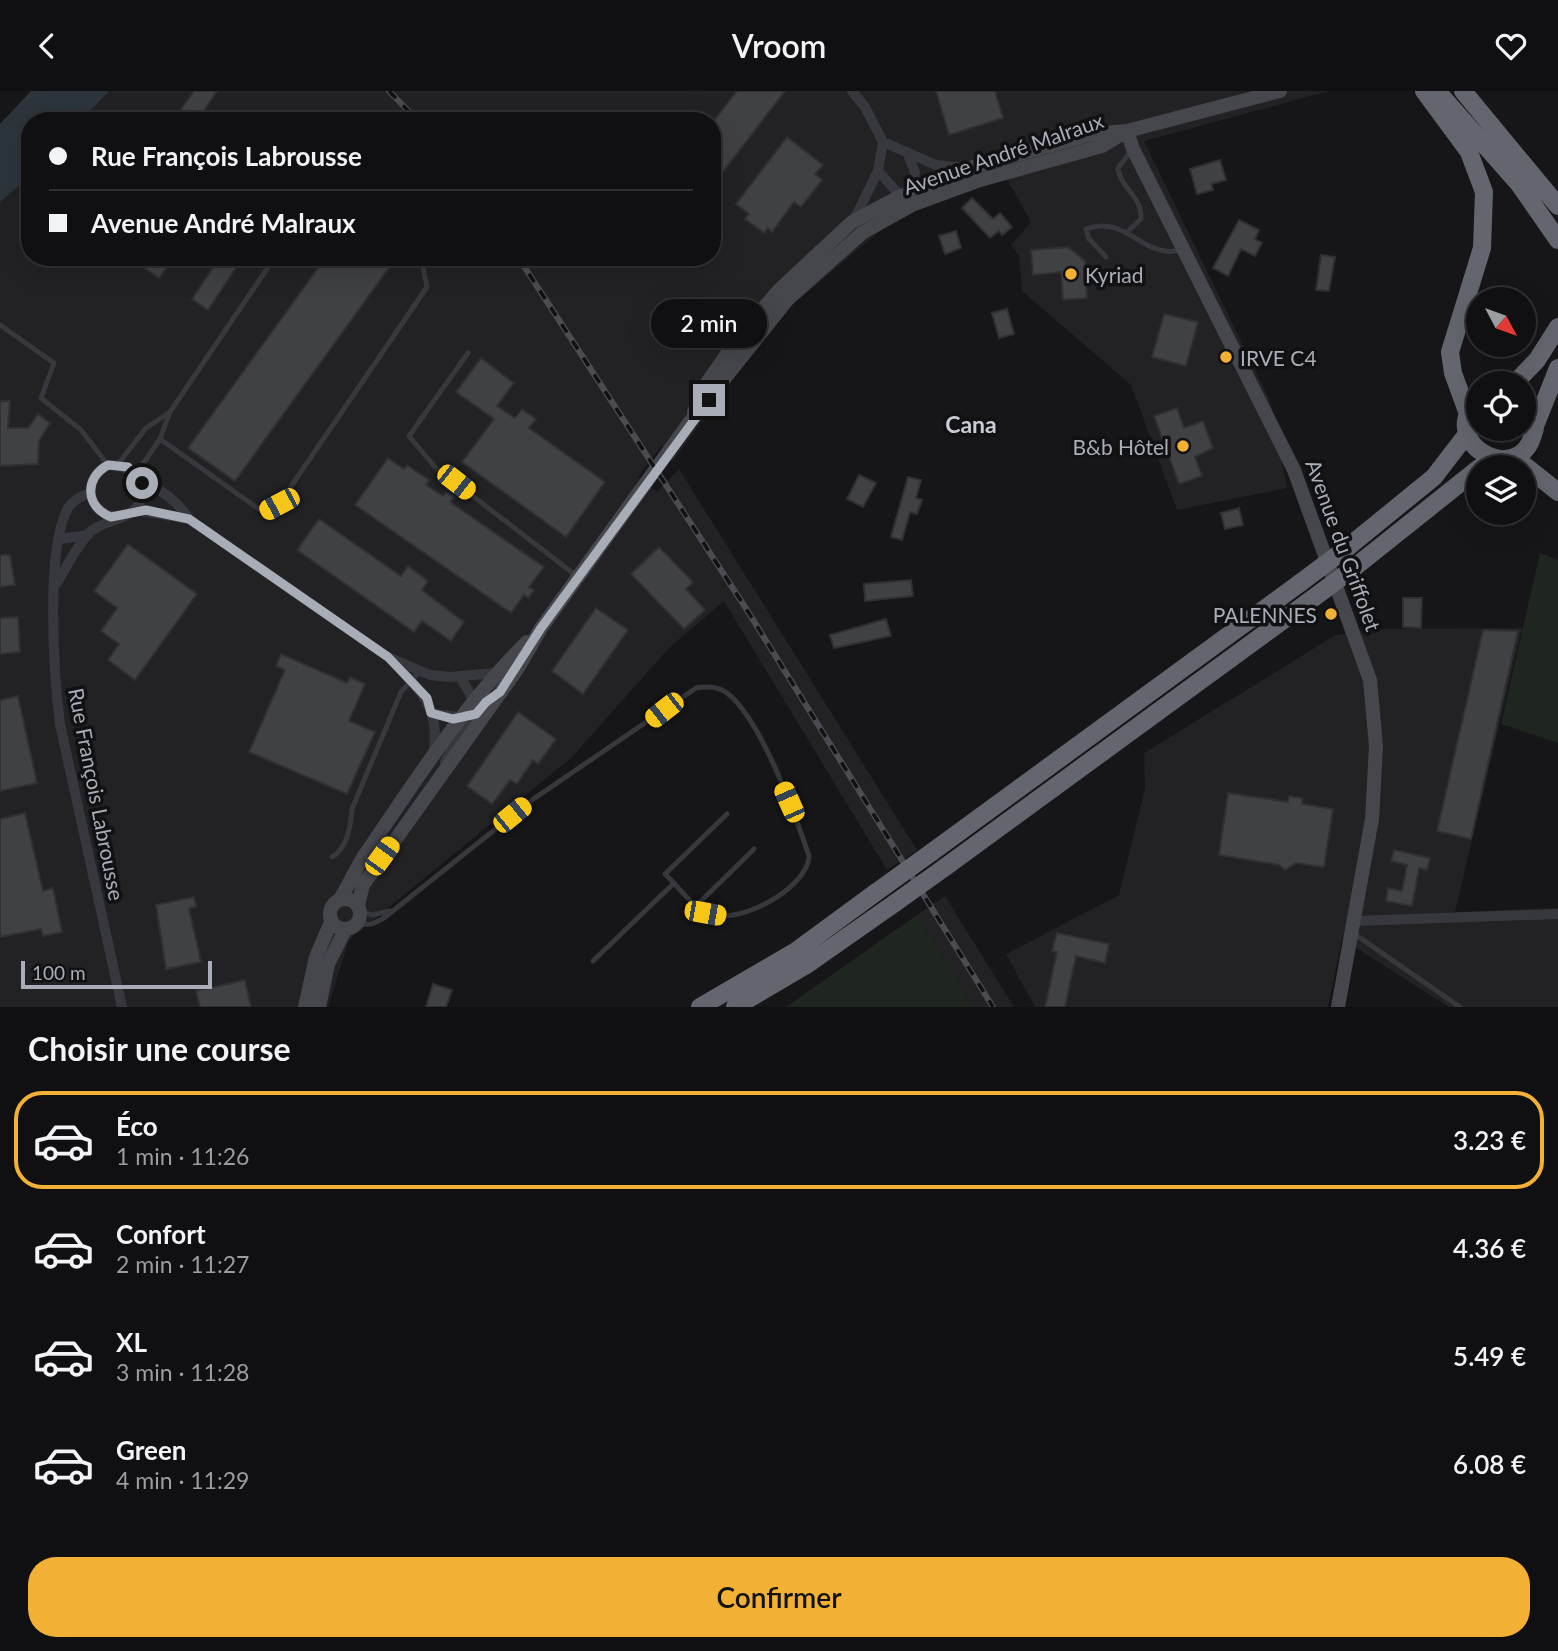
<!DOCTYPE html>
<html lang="fr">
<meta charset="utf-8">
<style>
body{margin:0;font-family:Lato,sans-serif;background:#1e1e20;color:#f1f3f6;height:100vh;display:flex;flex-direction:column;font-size:26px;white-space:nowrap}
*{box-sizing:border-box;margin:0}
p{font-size:23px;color:#9c9d9f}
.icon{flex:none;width:38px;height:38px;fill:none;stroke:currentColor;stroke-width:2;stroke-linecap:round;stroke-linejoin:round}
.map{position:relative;height:916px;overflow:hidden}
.panel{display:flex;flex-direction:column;background:#101012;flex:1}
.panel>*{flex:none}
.banner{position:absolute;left:21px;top:21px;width:700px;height:154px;border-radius:28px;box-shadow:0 7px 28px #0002,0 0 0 2px #303032;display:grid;align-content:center;height:154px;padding:0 28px;background:#101012}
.needle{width:46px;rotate:131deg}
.controls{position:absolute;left:1466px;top:196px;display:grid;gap:14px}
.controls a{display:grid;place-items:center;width:70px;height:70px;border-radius:50%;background:#101012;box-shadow:0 7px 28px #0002,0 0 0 2px #303032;font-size:35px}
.scale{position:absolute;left:21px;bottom:18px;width:191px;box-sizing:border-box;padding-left:7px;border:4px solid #a8adb8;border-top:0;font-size:19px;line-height:24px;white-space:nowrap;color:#a8adb8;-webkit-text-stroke:5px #111113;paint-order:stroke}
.end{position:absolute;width:32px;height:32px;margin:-16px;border:9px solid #a8adb8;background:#111;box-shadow:0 0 0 4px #111}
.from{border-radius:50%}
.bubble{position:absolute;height:49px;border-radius:24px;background:#101012;box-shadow:0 7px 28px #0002,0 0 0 2px #303032;font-size:23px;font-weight:600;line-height:49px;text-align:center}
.car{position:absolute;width:21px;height:42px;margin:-21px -10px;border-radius:9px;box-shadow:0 0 5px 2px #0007;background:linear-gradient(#f5c518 24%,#345 0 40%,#f5c518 0 76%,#345 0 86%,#f5c518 0)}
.banner b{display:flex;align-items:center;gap:24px;height:66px;font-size:26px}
.banner b+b{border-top:2px solid #303032}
.banner i{width:18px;height:18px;background:#f1f3f6}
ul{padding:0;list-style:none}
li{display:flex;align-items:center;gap:21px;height:98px;margin:0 14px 10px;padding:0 14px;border:4px solid transparent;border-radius:28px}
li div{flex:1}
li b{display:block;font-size:26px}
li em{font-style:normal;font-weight:600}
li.selected{border-color:#f2b134}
li>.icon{width:63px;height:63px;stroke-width:1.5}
h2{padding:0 28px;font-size:32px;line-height:84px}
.button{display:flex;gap:14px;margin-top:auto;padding:14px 28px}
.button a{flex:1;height:80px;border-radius:28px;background:#f2b134;color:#111;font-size:28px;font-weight:600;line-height:80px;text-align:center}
header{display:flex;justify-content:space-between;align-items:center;height:91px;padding:0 28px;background:#101012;font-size:32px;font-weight:600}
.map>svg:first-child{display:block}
</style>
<header><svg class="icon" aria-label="back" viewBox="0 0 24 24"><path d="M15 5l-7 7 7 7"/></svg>Vroom<svg class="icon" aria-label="heart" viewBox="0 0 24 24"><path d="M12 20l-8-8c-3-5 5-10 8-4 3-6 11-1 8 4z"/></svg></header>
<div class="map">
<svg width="1558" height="916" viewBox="0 0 1558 916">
<rect width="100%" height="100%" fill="#161618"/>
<path fill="#222225" d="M109 0H1329L1144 50 1271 312 1287 397 1177 419 1131 294 1022 200 1019 165 1011 154 1031 131 1007 88 925 115 881 139 779 225 672 371 662 354 638 386 657 401 679 378 917 759 887 779 724 510 670 556 572 666 349 849 328 916H0V111L30 85V166H712V30H81Z
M1522 537 1455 821 1558 817V916H1449L1342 848 1328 916H1035L1006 863 1119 804 1145 697 1144 662 1334 545 1369 538Z
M945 805 1014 916H974L917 824Z"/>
<path fill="#1e261f" d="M1540 462 1558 469V652L1501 633Z
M917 824 974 916H786Z"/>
<path fill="#2c353c" d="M31 0H109L81 30H30V85L0 111V33Z"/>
<path fill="#404145" stroke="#303034" stroke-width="2" d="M194 0H217L197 30H173Z
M737 0H785L712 95V32Z
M936 0H995L1003 27 949 44Z
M787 46 823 74 815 83 822 89 801 116 794 111 772 141 768 137 764 142 745 128 749 123 736 113Z
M1220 69 1226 89 1211 93 1213 99 1197 103 1190 78Z
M972 107 993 128 1000 122 1012 136 1002 144 999 140 990 147 962 117Z
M1239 129 1259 139 1255 148 1262 152 1255 165 1241 158 1228 185 1213 177Z
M956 140 961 157 945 163 939 145Z
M1068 156 1085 170 1087 207 1063 209 1061 181 1033 184 1031 159Z
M1321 164 1335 166 1329 200 1316 199Z
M150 166H174L159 187 143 176Z
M220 166H243L208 219 192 208Z
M326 166H380L391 174 235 390 188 357Z
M1007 218 1014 243 999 247 992 222Z
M1164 223 1198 231 1186 275 1152 266Z
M481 267 514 292 497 315 515 327 522 318 536 328 529 337 605 391 566 446 462 371 494 328 456 301Z
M0 310H10L8 337H28L38 323 50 332 39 350 38 373 0 375Z
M1177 317 1184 337 1203 330 1213 357 1195 366 1202 385 1179 393 1154 325Z
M388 367 404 378 407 374 429 389 426 394 443 405 446 401 454 406 450 411 544 476 529 496 534 499 528 507 524 504 511 522 355 414Z
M859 384 876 392 863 416 847 408Z
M908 386 921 389 916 407 922 409 917 423 910 421 902 449 891 446Z
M1239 417 1243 434 1225 438 1221 422Z
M319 428 401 485 408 475 428 490 422 499 464 531 451 550 422 530 414 541 297 459Z
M128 453 197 503 135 589 108 569 119 553 101 540 117 517 94 500Z
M659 456 693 491 686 498 705 519 684 538 631 483Z
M0 464H10L15 494 0 496Z
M911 489 913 505 865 510 864 493Z
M1403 507H1422L1421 537 1403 536Z
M596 517 628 539 583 603 552 580Z
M18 526 20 561 0 563V527Z
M886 528 891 545 834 557 830 544Z
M1483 539 1518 540 1471 748 1437 740Z
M281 563 347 592 350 586 365 593 349 630 375 641 347 703 249 661 285 579 276 575Z
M18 605 37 692 0 700V609Z
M518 621 556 648 538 673 533 669 517 693 510 689 492 713 467 695Z
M1228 702 1288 711 1289 705 1302 707V713L1333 718 1324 776 1296 772 1285 779 1279 774 1219 764Z
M25 722 43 800 53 797 62 841 43 845 41 838 0 846V728Z
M1394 759 1430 767 1427 779 1419 777 1412 815 1386 810 1388 797 1402 800 1407 774 1391 770Z
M194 806 196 816 189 817 201 871 166 878 156 814Z
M1057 842 1109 853 1105 872 1076 865 1065 916H1045L1057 861 1052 860Z
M245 889 251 916H200L196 900Z
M433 893 452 899 446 916H426Z"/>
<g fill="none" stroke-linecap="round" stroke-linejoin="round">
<path stroke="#37383d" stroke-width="5" d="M1127 141 1141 128C1143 106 1120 97 1118 77L1131 60
M1106 166 1089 148 1086 138C1127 123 1143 169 1181 159
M0 234 54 272 41 307 81 339 108 374
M468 262 409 345 435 376 578 486
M170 321 275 166
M160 348 263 421 279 413 427 196 421 166
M118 373 146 337 170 321 160 348 136 383
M332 766C348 757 351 734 352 718L401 601 420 580
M697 814 754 758
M360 820 372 824 390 820
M355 834 372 833 384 827 532 709 696 597C707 595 718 595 727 602 761 628 795 723 809 765 808 798 734 838 704 821 690 813 677 794 665 783L727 723
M1353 842 1460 916
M593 870 674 792"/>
<path stroke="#37383d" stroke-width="10" d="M852 0 865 16 883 51
M907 61 915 81 912 105
M878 80 903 108
M855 127 878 80 883 51 936 74 966 77
M142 392C161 397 178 411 189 428
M90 402C81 405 73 409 68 417 45 458 54 586 60 633L122 916
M135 419 189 428 388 566 430 584 450 586 495 582
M60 448 88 444
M57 492C67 475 76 456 90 441 102 430 122 430 134 419 156 398 133 372 108 374 80 389 88 425 120 426
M391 568C420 599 442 618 433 664
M460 585 475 612
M431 622 462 627
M445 671 452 656 486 611
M1355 830 1558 823"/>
<path stroke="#45474d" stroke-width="14" d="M1127 40 1133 58 1294 379 1370 589 1376 655 1372 728 1338 916
M694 321 702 299 741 243 779 199 852 131 899 106 970 77 1092 43 1127 40 1280 0
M330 823a15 15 0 1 1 30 0a15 15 0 1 1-30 0Z
M340 808C349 794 355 779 364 765 414 692 464 613 527 551
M358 814 363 794 518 577 541 537 578 486 689 332 788 208 862 142 912 114 980 89 1102 55 1127 40
M305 916 316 866 331 831
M319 916 328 873 345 839"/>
<path stroke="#63666e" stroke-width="18" d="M1424 0 1469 61 1484 101 1482 157 1450 261 1453 282 1468 323
M1437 0 1519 93 1558 149
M1463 0 1558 115
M1515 292 1537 269 1558 236
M1479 308C1434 350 1517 398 1533 344 1538 331 1534 319 1524 309
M1535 335 1558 277
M1514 366 1558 401
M1348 456 1434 386 1467 343
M1355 476 1479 377
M932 761 1300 492
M944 777 1308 511
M700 916 796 860 875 802
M735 916 808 873 895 812"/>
<defs>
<path id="rail" d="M389 0 418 30
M518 166 747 519 993 916"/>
</defs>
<use href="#rail" stroke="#4a4c52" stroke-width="6"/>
<use href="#rail" stroke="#111113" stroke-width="3.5" stroke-dasharray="10" stroke-linecap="butt"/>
<path stroke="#63666e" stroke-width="18" d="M1300 492 1348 456
M1308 511 1355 476
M875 802 932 761
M895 812 944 777"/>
</g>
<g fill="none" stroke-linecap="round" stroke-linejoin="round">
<path stroke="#a8adb8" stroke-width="9" d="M142 392 128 376 108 374C84 387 85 416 111 426L146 419 189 428 388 566 427 607 431 622 453 628 476 623 486 611 500 601 541 537 709 309"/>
</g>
<g fill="#f2b134" stroke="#111113" stroke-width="2.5">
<circle cx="1071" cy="183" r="7"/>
<circle cx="1226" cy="266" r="7"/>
<circle cx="1183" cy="355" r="7"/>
<circle cx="1331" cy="523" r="7"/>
</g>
<g text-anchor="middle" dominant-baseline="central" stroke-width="7" stroke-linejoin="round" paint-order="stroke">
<g font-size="21" fill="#a8adb8" stroke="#111113">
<text transform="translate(1003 62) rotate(-19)">Avenue André Malraux</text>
<text transform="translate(1344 454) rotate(70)">Avenue du Griffolet</text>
<text transform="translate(97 703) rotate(79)">Rue François Labrousse</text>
</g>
<g font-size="21" fill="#a8adb8" stroke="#111113" text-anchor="start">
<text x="1085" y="183">Kyriad</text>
<text x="1240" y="266">IRVE C4</text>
<text x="1169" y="355" text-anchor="end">B&amp;b Hôtel</text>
<text x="1317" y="523" text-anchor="end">PALENNES</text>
</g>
<g font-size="23" font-weight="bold" fill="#c9ccd4" stroke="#111113">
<text x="971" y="333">Cana</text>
</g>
</g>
</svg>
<div class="controls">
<a><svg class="needle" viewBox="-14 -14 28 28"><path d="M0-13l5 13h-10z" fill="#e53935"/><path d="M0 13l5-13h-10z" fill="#9c9d9f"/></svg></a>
<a><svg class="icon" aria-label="locate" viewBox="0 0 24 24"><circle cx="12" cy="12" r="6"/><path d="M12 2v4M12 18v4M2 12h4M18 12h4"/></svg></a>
<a><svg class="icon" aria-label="layers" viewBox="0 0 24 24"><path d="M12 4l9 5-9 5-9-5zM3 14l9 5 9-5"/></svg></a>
</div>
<div class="scale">100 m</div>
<i class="end from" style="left:142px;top:392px"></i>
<i class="end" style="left:709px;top:309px"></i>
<div class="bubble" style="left:651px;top:208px;width:116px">2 min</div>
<i class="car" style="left:456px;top:391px;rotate:128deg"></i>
<i class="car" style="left:279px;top:413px;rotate:242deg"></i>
<i class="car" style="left:664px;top:619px;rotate:232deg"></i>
<i class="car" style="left:789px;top:711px;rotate:336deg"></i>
<i class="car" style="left:512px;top:724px;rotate:51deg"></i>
<i class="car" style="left:382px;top:765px;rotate:36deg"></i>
<i class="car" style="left:705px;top:822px;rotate:100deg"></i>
<div class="banner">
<b><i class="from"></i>Rue François Labrousse</b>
<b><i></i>Avenue André Malraux</b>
</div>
</div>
<section class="panel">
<h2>Choisir une course</h2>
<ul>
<li class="selected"><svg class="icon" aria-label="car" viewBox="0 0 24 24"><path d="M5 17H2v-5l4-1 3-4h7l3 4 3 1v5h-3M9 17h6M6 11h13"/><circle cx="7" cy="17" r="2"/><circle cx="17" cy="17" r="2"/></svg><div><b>Éco</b><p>1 min · 11:26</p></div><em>3.23 €</em></li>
<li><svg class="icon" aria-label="car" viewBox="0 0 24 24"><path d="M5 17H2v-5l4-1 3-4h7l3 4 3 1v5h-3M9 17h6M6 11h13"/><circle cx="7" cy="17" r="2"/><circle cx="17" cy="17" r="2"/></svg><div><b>Confort</b><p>2 min · 11:27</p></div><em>4.36 €</em></li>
<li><svg class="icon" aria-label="car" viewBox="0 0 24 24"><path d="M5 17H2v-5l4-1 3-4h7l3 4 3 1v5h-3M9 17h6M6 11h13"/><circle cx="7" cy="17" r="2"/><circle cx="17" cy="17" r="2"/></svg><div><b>XL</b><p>3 min · 11:28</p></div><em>5.49 €</em></li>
<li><svg class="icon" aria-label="car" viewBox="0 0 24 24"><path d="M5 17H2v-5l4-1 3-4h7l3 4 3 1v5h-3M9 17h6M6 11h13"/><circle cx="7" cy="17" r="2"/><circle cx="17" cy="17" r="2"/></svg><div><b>Green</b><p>4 min · 11:29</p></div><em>6.08 €</em></li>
</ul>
<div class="button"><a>Confirmer</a></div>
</section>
